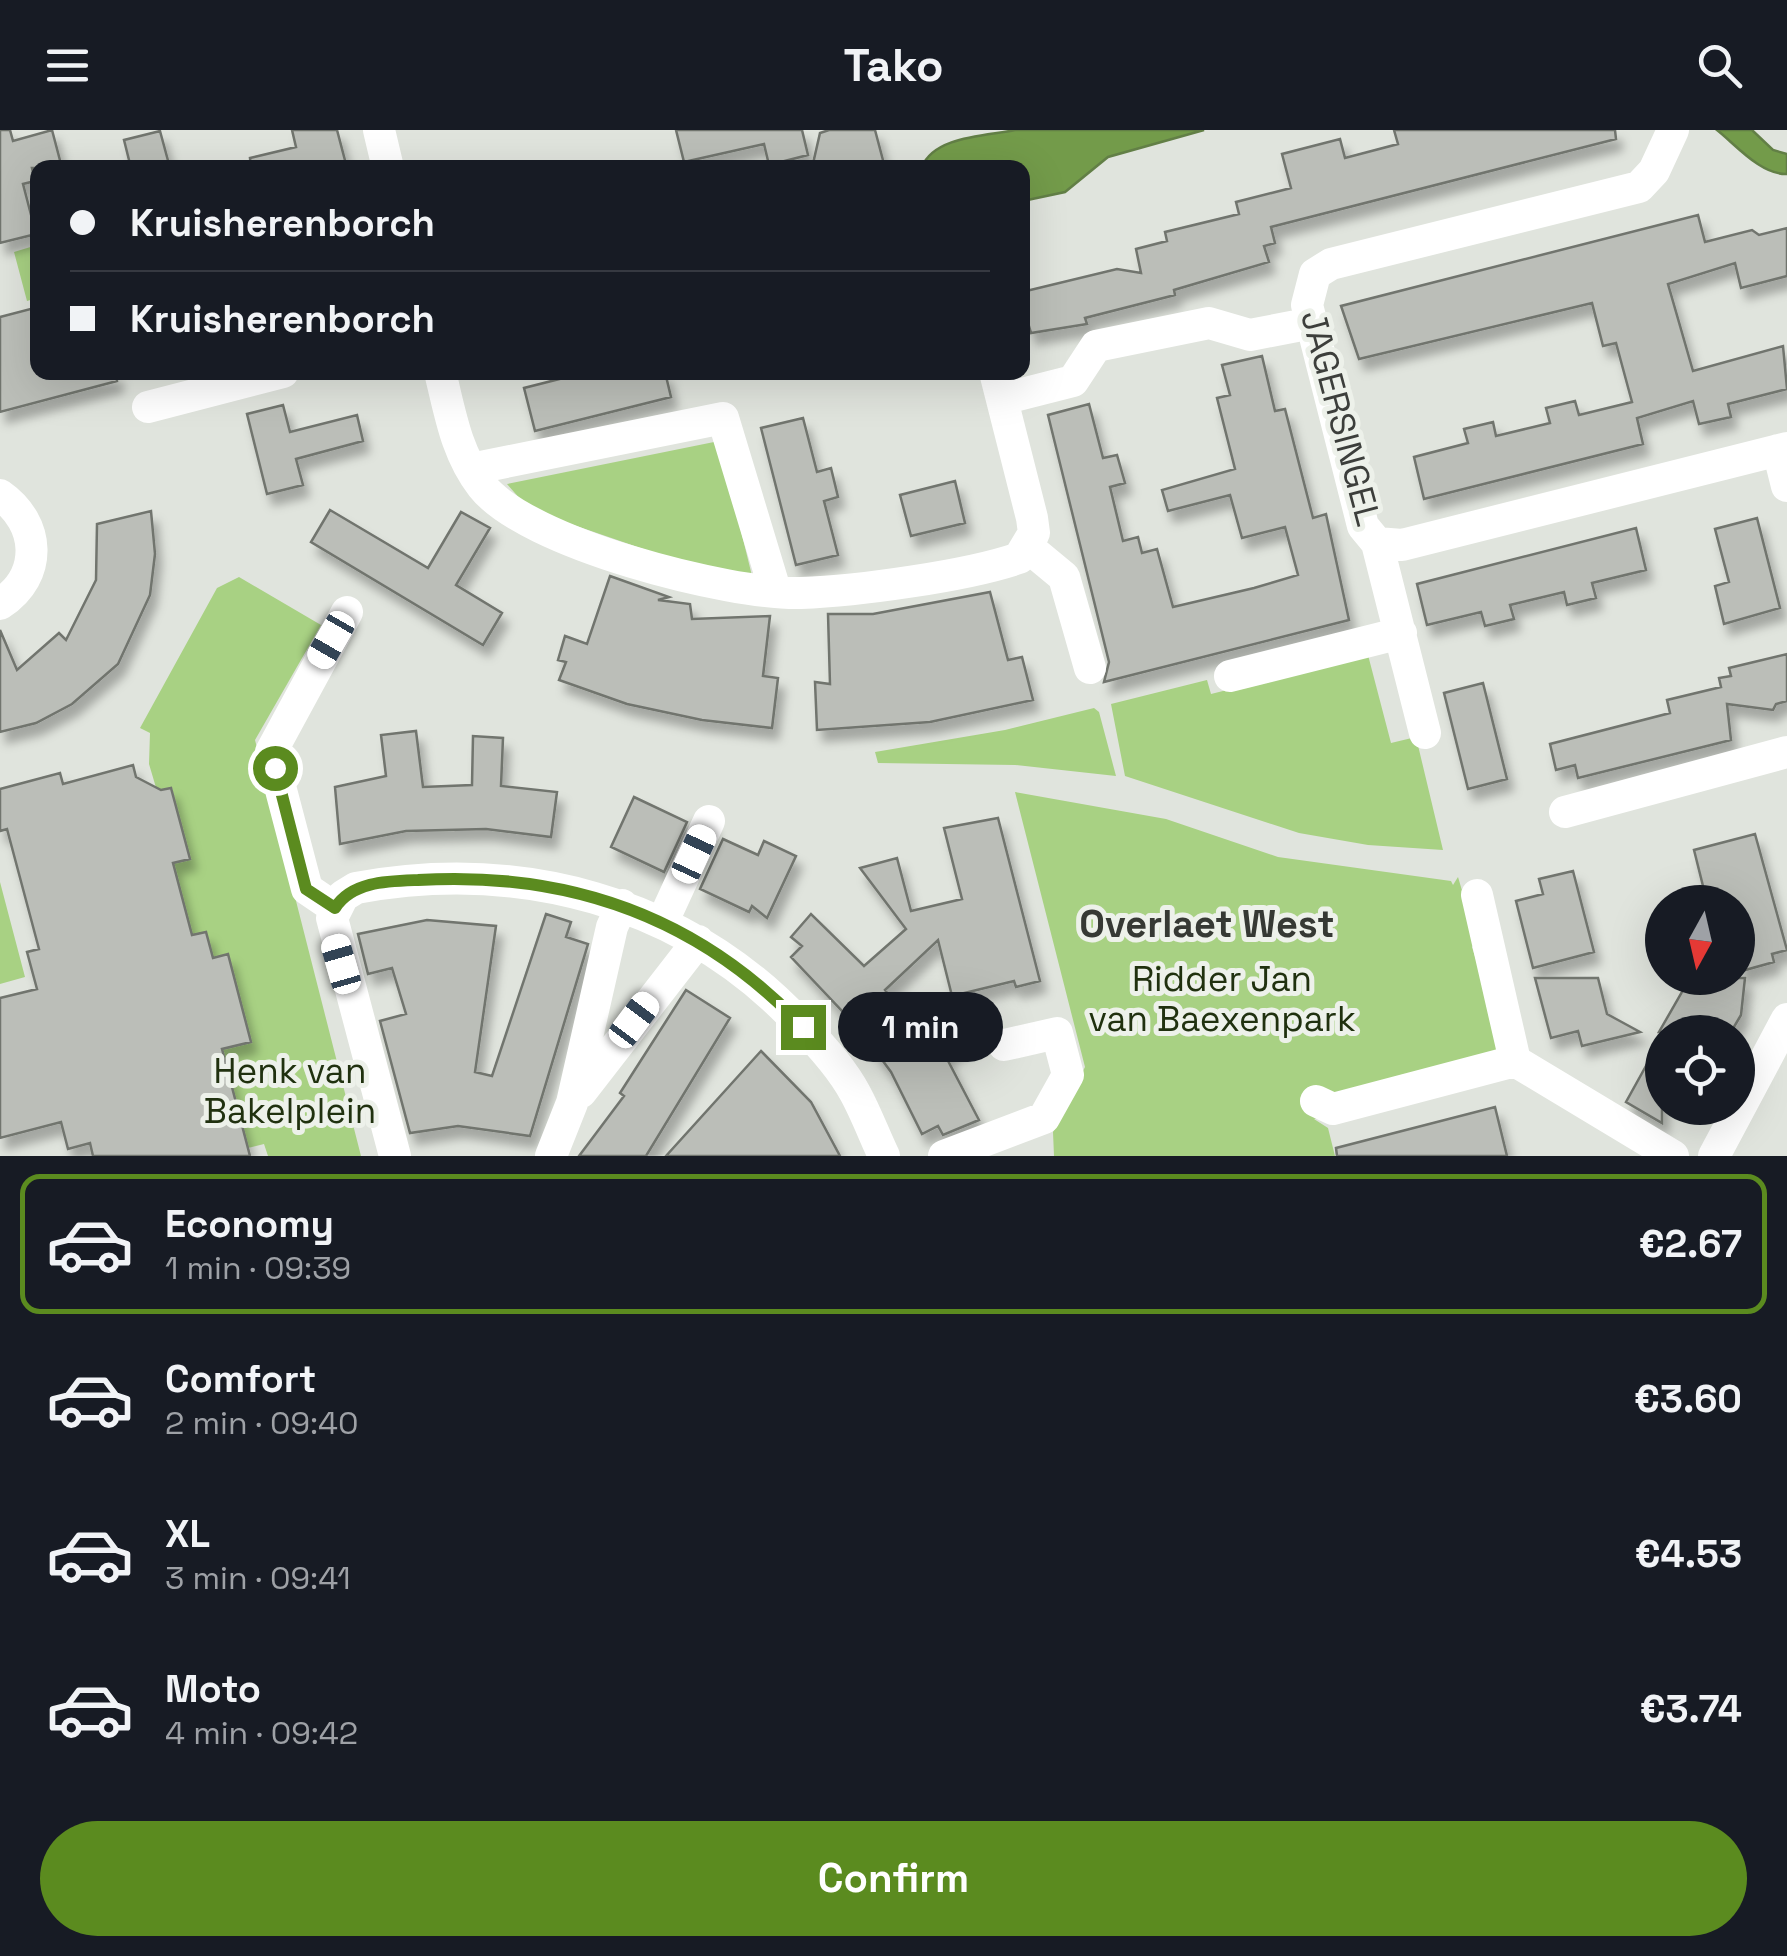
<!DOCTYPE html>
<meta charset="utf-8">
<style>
body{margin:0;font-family:"Space Grotesk",sans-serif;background:#20242c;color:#f1f3f6;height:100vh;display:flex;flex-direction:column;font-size:38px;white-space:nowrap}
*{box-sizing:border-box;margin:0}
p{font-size:32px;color:#9ea1a6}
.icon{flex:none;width:55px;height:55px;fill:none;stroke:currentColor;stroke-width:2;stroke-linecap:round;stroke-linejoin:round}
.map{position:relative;height:1026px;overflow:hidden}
.panel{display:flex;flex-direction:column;background:#171b24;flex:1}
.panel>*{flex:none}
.banner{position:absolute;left:30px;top:30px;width:1000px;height:220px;border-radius:20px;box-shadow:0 10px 40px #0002;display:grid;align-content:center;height:220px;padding:0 40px;background:#171b24}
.needle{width:65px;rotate:188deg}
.fabs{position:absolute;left:1645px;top:755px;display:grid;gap:20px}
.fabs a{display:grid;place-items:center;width:110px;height:110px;border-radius:50%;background:#171b24;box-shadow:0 10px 40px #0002;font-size:50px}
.end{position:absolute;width:45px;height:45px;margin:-22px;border:12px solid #5b8b1f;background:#fff;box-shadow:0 0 0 5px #fff}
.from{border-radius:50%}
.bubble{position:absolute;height:70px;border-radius:35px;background:#171b24;box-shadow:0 10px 40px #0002;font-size:32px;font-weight:700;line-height:70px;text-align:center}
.car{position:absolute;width:30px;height:60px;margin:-30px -15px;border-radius:12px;box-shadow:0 0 8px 2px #0007;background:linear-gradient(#fff 24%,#345 0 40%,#fff 0 76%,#345 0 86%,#fff 0)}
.banner b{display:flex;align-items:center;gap:35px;height:95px;font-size:38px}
.banner b+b{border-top:2px solid #363941}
.banner i{width:25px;height:25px;background:#f1f3f6}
ul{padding:18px 0 0;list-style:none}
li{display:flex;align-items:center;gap:30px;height:140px;margin:0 20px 15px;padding:0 20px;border:5px solid transparent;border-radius:20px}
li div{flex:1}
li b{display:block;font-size:38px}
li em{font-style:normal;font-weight:700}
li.selected{border-color:#5b8b1f}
li>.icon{width:90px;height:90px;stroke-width:1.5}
.button{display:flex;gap:20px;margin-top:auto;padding:20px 40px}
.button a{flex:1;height:115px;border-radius:60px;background:#5b8b1f;color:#fff;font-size:40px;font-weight:700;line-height:115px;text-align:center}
header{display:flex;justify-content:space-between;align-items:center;height:130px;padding:0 40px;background:#171b24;font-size:45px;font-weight:700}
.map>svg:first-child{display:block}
</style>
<header><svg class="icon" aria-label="menu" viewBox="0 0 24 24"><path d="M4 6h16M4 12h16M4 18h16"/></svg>Tako<svg class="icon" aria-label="search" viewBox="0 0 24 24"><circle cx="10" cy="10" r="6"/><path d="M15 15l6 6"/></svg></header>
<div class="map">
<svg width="1787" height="1026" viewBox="0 0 1787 1026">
<defs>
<filter id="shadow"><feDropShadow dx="6" dy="11" stdDeviation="5" flood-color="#0004"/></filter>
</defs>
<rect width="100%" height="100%" fill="#e0e4dd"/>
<path fill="#a8d183" d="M37 115V168L27 171 14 122Z
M719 311 753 450 719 445 530 380 507 354Z
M239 447 321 495 255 610 361 1026H268L264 1014 248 1018 229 945 213 922 251 911 228 825 213 828 206 802 192 805 173 733 190 728 172 658 157 661 149 634 150 603 140 598 217 458Z
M1368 525 1391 613 1416 607 1443 720 1368 715 1299 703 1125 646 1111 574 1207 550 1211 564Z
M1094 578 1099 582 1116 646 1015 635 878 633 875 622 1005 600Z
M1015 662 1166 689 1278 727 1451 751 1453 755 1458 747 1477 811 1472 817 1511 939 1314 989 1328 998 1335 1026H1054L1053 1002 1085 937Z
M0 752 25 847 0 854Z"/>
<path fill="#739b4a" stroke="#627f46" stroke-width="2.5" d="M1015 0H1204L1108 27 1065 62 1023 71 1022 38 922 37C934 6 986 6 1015 0Z
M1717 0H1752L1773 20 1787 24V44C1761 45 1736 15 1717 0Z"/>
<path fill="#bbbeb8" stroke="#71746e" stroke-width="2.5" filter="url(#shadow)" d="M0 0H10L13 11 52 0 62 38H32L35 51 23 54 36 104 0 113Z
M292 0H337L347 38H251L250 28 296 17Z
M676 0H802L808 25 769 35 764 14 684 32Z
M829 0H875L884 34 812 38 820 3Z
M1394 0H1615L1616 9 1271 97 1275 113 1264 116 1269 132 1174 160 1175 165 1085 188 1087 194 1031 203 1026 186H1022V162L1117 139 1141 143 1136 119 1167 111 1165 102 1239 84 1236 72 1291 58 1282 24 1340 9 1345 28 1398 14Z
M160 1 170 38H131L124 10Z
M1698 85 1705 112 1752 100 1759 105 1787 98V146L1741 158 1735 133 1668 154 1693 241 1783 216 1787 259 1728 274 1731 287 1699 294 1693 271 1637 288 1643 314 1424 369 1414 327 1468 313 1464 299 1493 292 1496 306 1550 293 1546 278 1575 271 1579 285 1632 272 1616 213 1603 216 1592 173 1359 229 1341 176Z
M38 177V242H116L117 251 0 282V187Z
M1262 226 1275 281 1285 279 1313 388 1326 384 1349 490 1104 552 1109 532 1048 285 1089 274 1103 328 1117 325 1125 353 1110 357 1123 411 1138 407 1142 423 1157 419 1173 477 1254 458 1298 445 1285 397 1242 408 1230 365 1168 381 1162 360 1235 339 1217 268 1230 265 1222 235Z
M587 242H665L671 267 535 301 524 258Z
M283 275 290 302 357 285 363 311 296 329 303 355 267 364 247 284Z
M803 288 817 342 831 338 838 367 824 371 838 425 796 435 761 298Z
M955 351 965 393 911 406 900 365Z
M330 380 428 438 461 382 490 398 456 455 502 483 483 515 311 412Z
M151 381 155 424 150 465 118 534 72 574 36 593 0 602V500L17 540 59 503 66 510 96 450 97 394Z
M1757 388 1780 478 1724 494 1715 456 1729 452 1715 399Z
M1636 398 1646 440 1592 453 1596 468 1567 475 1564 462 1510 475 1514 489 1485 496 1481 482 1427 495 1417 454Z
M610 446 669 467 658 470 690 474 692 489 770 486 763 546 778 548 772 598 702 590 627 574 559 550 566 532 558 530 565 506 587 514Z
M990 462 1008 530 1022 527 1033 570 930 592 817 600 815 552 830 554 828 484H873Z
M1787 524V571L1776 574 1773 580 1727 574 1731 610 1578 648 1575 635 1556 640 1550 614 1670 583 1667 570 1721 557 1719 548 1731 546 1729 538Z
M1483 553 1507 649 1468 659 1444 563Z
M416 601 423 657 472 655 473 606 503 608 501 656 557 662 551 707 486 699 406 701 340 714 335 657 386 646 381 605Z
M133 635 136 647 161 660 171 658 190 729 173 733 192 805 206 802 213 828 228 824 251 912 222 919 250 1026H93L90 1013 68 1019 61 992 0 1008V868L37 859 27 822 39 819 7 699 0 701V659L60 643 63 654Z
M634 667 687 692 664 742 611 717Z
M998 688 1040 851 1016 857 1014 851 952 866 938 810 885 860 914 900 952 872 975 907 945 925 979 990 943 1005 938 996 922 1004 891 942 860 900 791 827 802 816 791 807 811 784 864 836 906 799 860 738 897 728 911 781 962 769 944 698Z
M1755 704 1787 820 1772 824 1774 832 1738 842V772H1707L1694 720Z
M723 709 758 725 764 711 796 726 767 788 752 776 749 782 700 759Z
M1573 741 1594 822 1533 838 1516 771 1543 764 1539 749Z
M546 784 571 792 566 807 588 814 530 1006 458 996 410 1003 380 891 406 884 392 838 368 844 358 804 427 790 496 796 475 942 492 946Z
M1535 848H1598L1607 884 1640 902 1582 916 1578 901 1551 908Z
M1690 848H1745L1741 885 1731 902H1659Z
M686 860 730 888 646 1026H579L624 966 620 963Z
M1662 907V993L1626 972Z
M761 921 811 972 840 1026H666Z
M1495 977 1507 1026H1337L1336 1018Z"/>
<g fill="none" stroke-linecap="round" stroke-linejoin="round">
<path stroke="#fff" stroke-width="32" d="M379 0 388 38
M1673 0 1654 41 1639 57 1331 134 1315 144 1307 175 1363 396 1377 413 1402 415 1787 318
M440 242C450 282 456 323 482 356 526 413 729 465 801 463 857 461 967 446 1019 428L1034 403 1032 388 995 242
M1002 269 1073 251 1096 216 1209 193 1250 205 1312 193
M148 277 283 242
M1778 320 1787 356
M471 339 723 288 775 460
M0 365C40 393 44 445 0 474
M1377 413 1425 603
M1029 418 1064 447 1090 538
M1230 546 1401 503
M1565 682 1787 622
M1477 765 1515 931 1673 1026
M335 778 307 759 271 622 347 482
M663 791 709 691
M581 962 698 811
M1316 971 1333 979 1515 931
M395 1026 332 788 343 766 356 758C518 728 683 770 798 892 819 913 841 937 855 963 866 983 874 1005 884 1026
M551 1026 572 973 612 797 622 775
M944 1026 1044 988 1068 945 1057 903 1004 915
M1714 1026 1787 889"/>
</g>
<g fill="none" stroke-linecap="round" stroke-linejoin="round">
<path stroke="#5b8b1f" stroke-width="12" d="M275 638 306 759 335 778C352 751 389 751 418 750 569 741 698 786 803 897"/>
</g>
<g text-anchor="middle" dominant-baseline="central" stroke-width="10" stroke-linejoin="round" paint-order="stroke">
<g font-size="35" fill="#3c3e3b" stroke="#edf1ea">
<text transform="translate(1341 288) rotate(75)">JAGERSINGEL</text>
</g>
<g font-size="35" fill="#20310f" stroke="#edf1ea">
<text x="1222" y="849">Ridder Jan<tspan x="1222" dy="40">van Baexenpark</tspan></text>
<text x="290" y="941">Henk van<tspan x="290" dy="40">Bakelplein</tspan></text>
</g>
<g font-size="38" font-weight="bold" fill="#363934" stroke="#edf1ea">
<text x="1207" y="794">Overlaet West</text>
</g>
</g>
</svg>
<div class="fabs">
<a><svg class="needle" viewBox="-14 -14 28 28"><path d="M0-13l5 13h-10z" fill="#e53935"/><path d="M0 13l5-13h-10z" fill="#9ea1a6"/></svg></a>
<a><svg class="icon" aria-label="locate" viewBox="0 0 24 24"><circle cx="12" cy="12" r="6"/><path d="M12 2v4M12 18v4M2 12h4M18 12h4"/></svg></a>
</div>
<i class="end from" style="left:275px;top:638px"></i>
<i class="end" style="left:803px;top:897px"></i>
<div class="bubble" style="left:838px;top:862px;width:165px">1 min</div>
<i class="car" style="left:331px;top:510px;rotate:210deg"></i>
<i class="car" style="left:694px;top:724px;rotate:25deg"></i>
<i class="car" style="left:341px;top:834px;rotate:344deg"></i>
<i class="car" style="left:634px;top:890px;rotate:37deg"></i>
<div class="banner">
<b><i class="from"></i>Kruisherenborch</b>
<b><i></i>Kruisherenborch</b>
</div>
</div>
<section class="panel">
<ul>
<li class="selected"><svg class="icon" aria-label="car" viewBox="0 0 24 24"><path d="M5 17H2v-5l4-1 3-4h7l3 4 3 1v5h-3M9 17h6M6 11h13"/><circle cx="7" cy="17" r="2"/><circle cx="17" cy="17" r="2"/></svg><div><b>Economy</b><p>1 min · 09:39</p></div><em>€2.67</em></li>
<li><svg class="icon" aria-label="car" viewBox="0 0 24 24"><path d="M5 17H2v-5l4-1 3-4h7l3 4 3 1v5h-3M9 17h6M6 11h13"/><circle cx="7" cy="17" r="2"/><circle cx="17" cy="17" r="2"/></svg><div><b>Comfort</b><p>2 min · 09:40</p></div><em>€3.60</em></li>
<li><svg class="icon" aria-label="car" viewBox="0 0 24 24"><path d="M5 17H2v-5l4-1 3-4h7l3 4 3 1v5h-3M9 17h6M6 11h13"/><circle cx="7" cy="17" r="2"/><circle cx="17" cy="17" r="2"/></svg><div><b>XL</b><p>3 min · 09:41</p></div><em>€4.53</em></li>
<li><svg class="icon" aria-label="car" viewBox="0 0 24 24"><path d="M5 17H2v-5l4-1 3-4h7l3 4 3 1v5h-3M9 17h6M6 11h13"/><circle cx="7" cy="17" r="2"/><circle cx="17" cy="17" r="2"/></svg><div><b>Moto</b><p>4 min · 09:42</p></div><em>€3.74</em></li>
</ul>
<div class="button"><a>Confirm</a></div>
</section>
